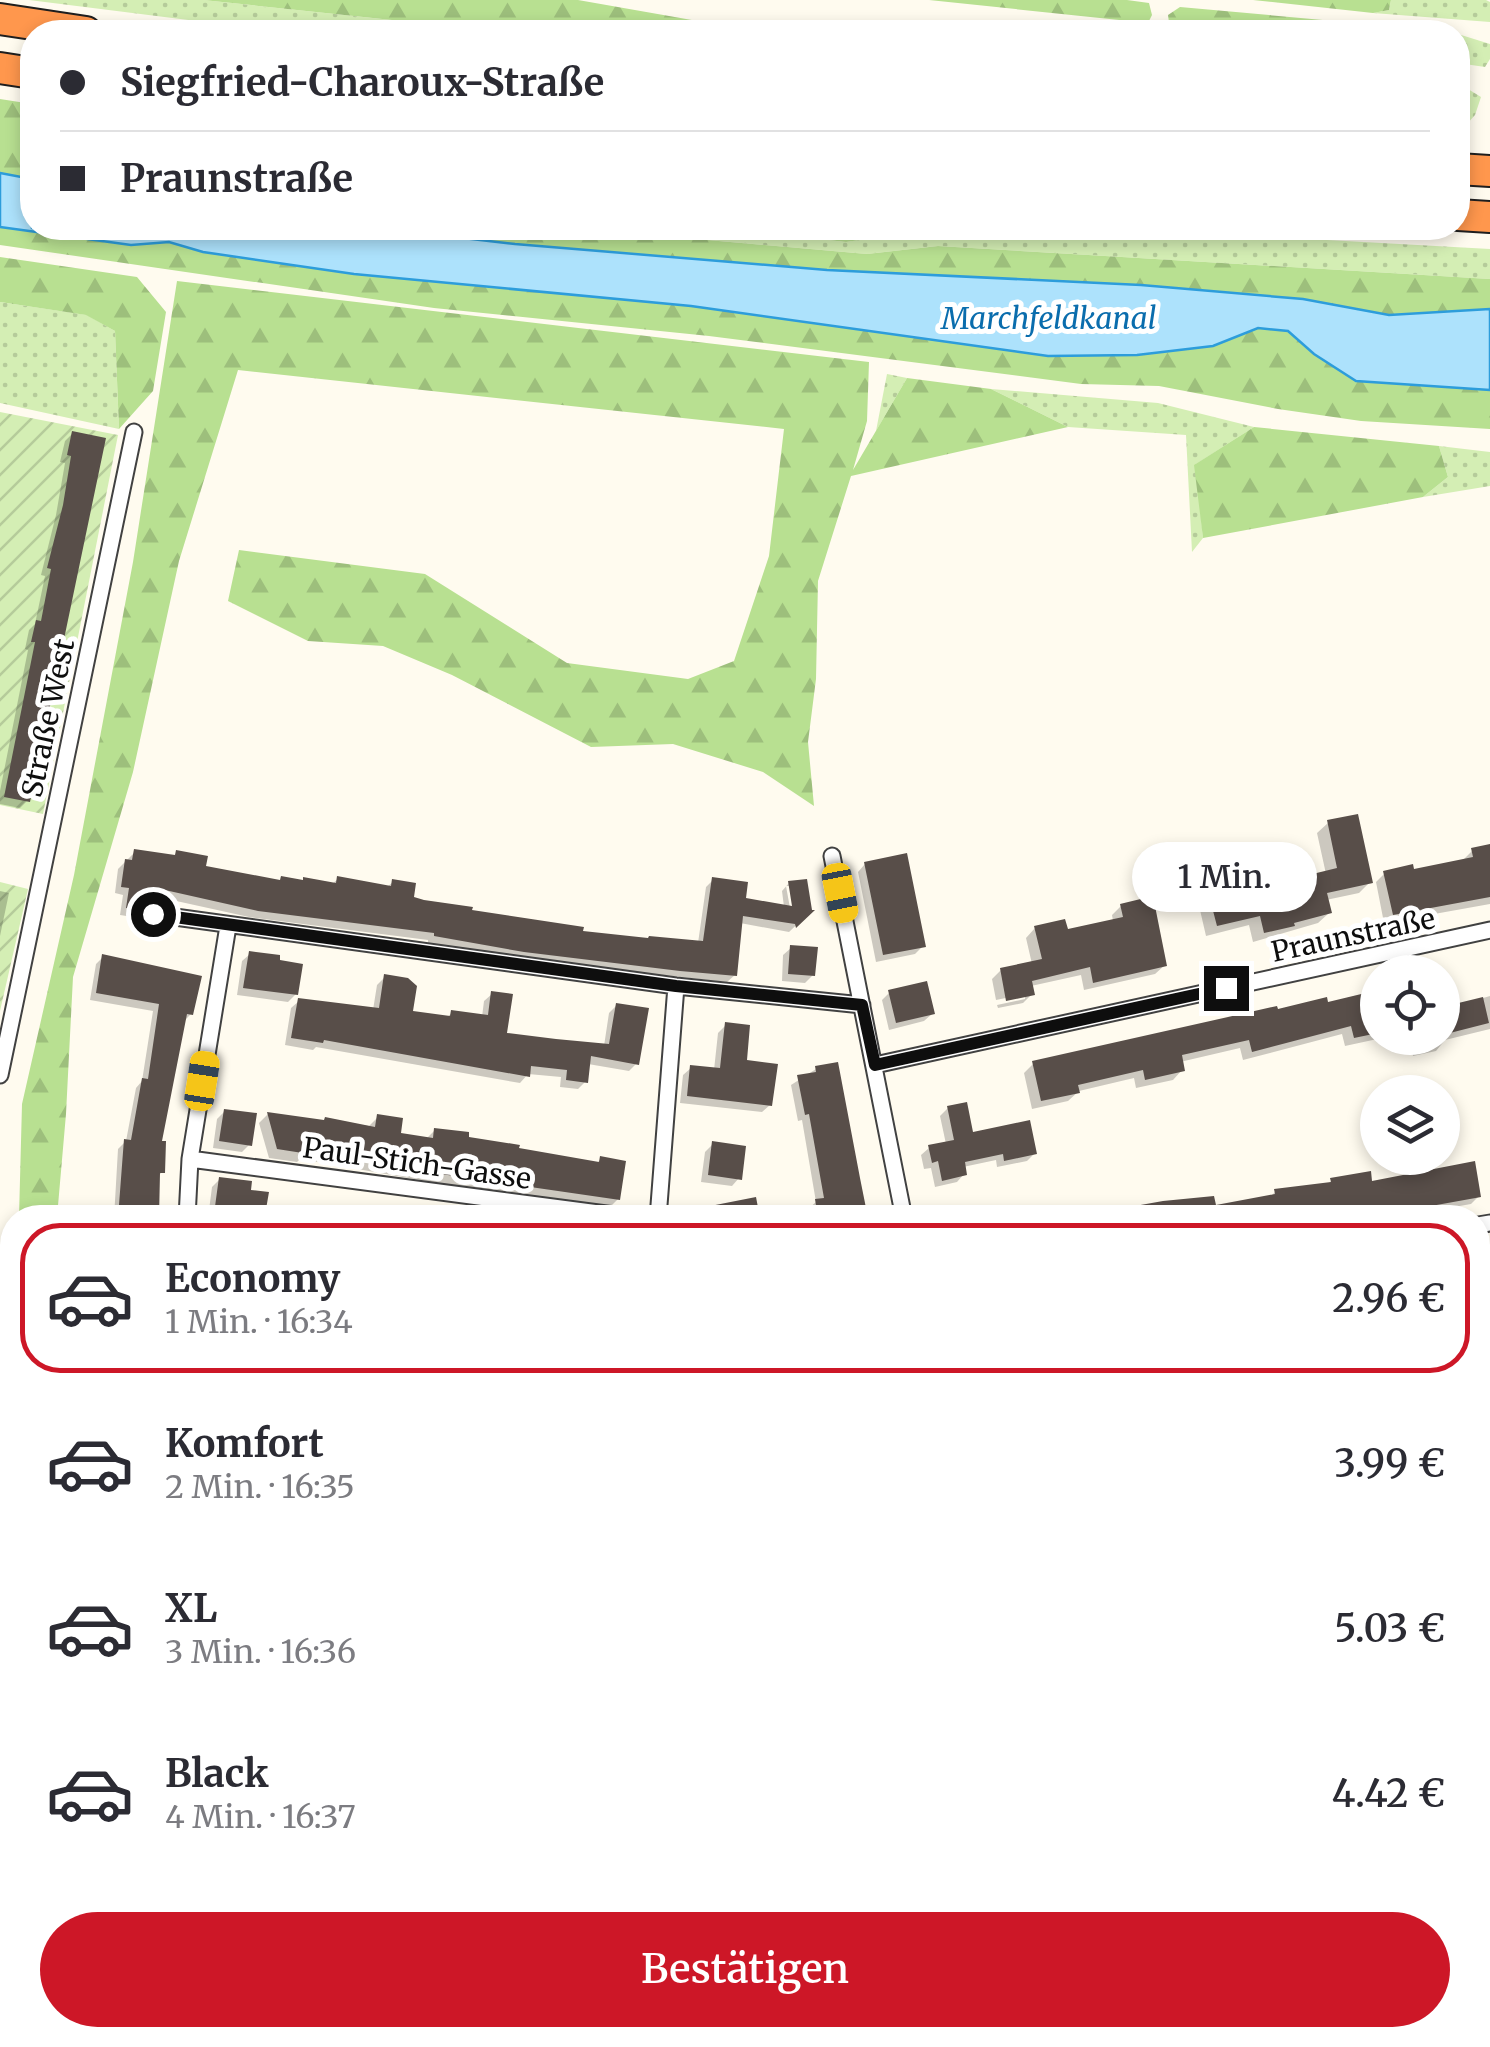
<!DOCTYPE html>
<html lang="de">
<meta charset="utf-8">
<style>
body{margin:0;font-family:Merriweather,serif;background:#f2f2f3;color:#2b2b33;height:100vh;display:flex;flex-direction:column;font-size:38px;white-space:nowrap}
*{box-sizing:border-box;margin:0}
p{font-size:32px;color:#7c7c81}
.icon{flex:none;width:55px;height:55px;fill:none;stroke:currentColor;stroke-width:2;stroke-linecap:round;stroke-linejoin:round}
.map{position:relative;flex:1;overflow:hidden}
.sheet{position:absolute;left:0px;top:1205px;width:1490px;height:842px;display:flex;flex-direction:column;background:#fff;border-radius:40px 40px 0 0;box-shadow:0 5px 15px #0003}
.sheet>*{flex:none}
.banner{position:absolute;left:20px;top:20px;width:1450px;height:220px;border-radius:40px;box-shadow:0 5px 15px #0003;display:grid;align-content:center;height:220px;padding:0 40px;background:#fff}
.controls{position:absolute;left:1360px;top:955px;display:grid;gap:20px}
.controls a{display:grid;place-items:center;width:100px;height:100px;border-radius:50%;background:#fff;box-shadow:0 5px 15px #0003;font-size:50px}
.end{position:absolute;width:45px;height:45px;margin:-22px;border:12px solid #0e0e0e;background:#fff;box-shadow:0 0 0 5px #fff}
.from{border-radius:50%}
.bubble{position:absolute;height:70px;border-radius:35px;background:#fff;box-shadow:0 5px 15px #0003;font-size:32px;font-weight:600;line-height:70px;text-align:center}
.car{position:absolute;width:30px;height:60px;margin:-30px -15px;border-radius:12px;box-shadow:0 0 8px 2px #0007;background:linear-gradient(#f5c518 24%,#345 0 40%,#f5c518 0 76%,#345 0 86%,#f5c518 0)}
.banner b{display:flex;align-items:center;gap:35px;height:95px;font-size:38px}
.banner b+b{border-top:2px solid #e1e1e2}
.banner i{width:25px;height:25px;background:#2b2b33}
ul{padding:18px 0 0;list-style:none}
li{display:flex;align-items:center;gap:30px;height:150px;margin:0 20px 15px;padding:0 20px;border:5px solid transparent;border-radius:40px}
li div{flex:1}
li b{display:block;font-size:38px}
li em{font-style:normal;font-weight:600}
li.current{border-color:#cd1727}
li>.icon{width:90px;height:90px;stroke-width:1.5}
.primary-button{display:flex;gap:20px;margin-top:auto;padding:20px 40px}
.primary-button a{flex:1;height:115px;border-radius:60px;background:#cd1727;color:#fff;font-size:40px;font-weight:600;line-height:115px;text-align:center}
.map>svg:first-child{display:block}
</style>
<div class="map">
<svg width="1490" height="2047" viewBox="0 0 1490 2047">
<defs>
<pattern id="grass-dots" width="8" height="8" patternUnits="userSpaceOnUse" patternTransform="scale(2.5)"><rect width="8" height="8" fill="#d4eeb4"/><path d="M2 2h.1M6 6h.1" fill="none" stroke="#b5cb9a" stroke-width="1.8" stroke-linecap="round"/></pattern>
<pattern id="forest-firs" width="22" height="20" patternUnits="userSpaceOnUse" patternTransform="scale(2.5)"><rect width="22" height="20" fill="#b8e091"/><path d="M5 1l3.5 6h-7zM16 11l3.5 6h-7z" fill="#9dbf7c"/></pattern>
<pattern id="garden-furrows" width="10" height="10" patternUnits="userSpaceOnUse" patternTransform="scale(2.5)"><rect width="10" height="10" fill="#d4eeb4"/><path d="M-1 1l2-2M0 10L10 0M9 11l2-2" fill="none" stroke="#b5cb9a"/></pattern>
</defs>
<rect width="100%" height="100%" fill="#fffbef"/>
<path fill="url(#grass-dots)" d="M29 0H203L506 32H283Z
M1391 0H1486L1490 2V22L1373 13 1389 10Z
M1458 34 1490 44V59L1485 67 1458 63Z
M1468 89 1481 97 1475 115 1458 134V113L1466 106Z
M572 228H720L846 242 915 231 913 228H1196L1309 239 1490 249V279L938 246 867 254Z
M0 302 87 315 115 331 119 429 0 403Z
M887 374 907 378 876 431Z
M991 389 1158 403 1254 427 1196 464 1203 538 1192 552 1186 435 1068 427Z
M1439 446 1490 452V486L1423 497 1448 477Z
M12 1799V2035H896L899 2047H0V1801Z"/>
<path fill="url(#forest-firs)" d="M203 0H578L760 32H506Z
M929 0H1127L1149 3 1152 15 1148 23Z
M1253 0H1391L1389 10 1373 13Z
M1180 7 1445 31V32L1170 30 1168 15Z
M0 99 32 104V179L0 173Z
M0 227 131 245 169 242 203 252 354 274 691 306 1048 356 1137 355 1213 346 1258 328 1289 331 1314 354 1356 381 1490 390V429L1361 421 1278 409 1159 386 1081 384 709 336 434 308 0 245Z
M377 228H572L867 254 938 246 1490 279V309L1389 315 1303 299 1141 285 827 270 515 244Z
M720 228H913L915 232 846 242Z
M0 257 137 277 166 312 153 391 119 429 115 331 86 315 0 302Z
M177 281 869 362 867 421 853 470 907 378 991 389 1068 427 851 476 818 581 816 679 808 742 814 806 763 772 673 744 591 747 452 675 383 646 308 641 228 601 239 550 425 574 567 663 688 679 734 661 769 556 784 429 238 370 179 561 133 772 73 977 66 1114 57 1217H19L22 1104 74 875 133 562Z
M1254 427 1439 446 1448 477 1423 497 1203 538 1194 465Z
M12 1407V1766H10L6 1597Z
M185 2035H491L494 2043 512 2047H131Z
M716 2035H899L903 2047H708Z"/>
<path fill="url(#garden-furrows)" d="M0 412 118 435 43 814 0 805Z
M0 882 28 889 0 1011Z"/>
<path fill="#e6f4c7" d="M579 2035H708L699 2047H571Z"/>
<path fill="#ade2fc" stroke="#2d9ddb" stroke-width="2.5" d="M0 173 32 179V228H377L515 244 827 270 1141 285 1303 299 1389 315 1490 309V390L1356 381 1314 354 1288 331 1258 328 1213 346 1137 355 1048 356 691 306 354 274 203 252 169 242 131 245 0 227Z"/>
<path fill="#0003" fill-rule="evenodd" d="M72 434 103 440 28 800 20 808 0 804V791L28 650 25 649 29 630 35 624 45 576 41 575 56 515 65 463 60 462 65 441Z
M1328 823 1370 882 1359 893 1326 900 1329 913 1318 923 1253 942 1249 925 1206 936 1197 897 1208 887 1233 878 1243 867 1282 884 1326 874 1317 833Z
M1490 846V904L1384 923 1376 882 1385 873 1412 872 1463 860 1472 851Z
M1153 851 1185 883 1177 891 1153 896 1146 858Z
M135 852 172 857 177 853 205 858 203 868 279 882 282 879 302 882 304 880 332 884 338 879 387 887 393 882 413 885 411 899 423 902 470 909 469 913 581 929 580 933 647 941 650 938 698 943 706 887 713 880 745 884 743 900 784 907 782 891 789 883 805 882 810 912 789 932 740 923 735 975 727 982 515 959 428 943V940L249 917 149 895 143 898 140 909 133 917 120 915 123 895 115 893 118 869ZM786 886H791L797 918 792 919Z
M865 864 923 946 915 954 876 962 858 872Z
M0 891 9 893 0 936Z
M1121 906 1165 965 1155 974 1084 990 1081 975 1031 986 1032 994 1023 1003 998 1008 997 1005 1025 999V994L996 1000 992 979 1001 970 1032 964 1026 938 1035 928 1066 932 1113 921 1112 915Z
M791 948 813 975 805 983 782 981 783 955Z
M250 954 296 994 288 1002 237 995 242 961Z
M103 957 191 1014 183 1022 159 1144 162 1172 157 1177V1218H114L118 1149 126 1141 136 1088 142 1081 153 1011 90 1000 96 964Z
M385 977 410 1013 446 1018 452 1013 482 1017 484 1001 492 994 505 1035 604 1046 609 1013 617 1005 637 1063 629 1071 588 1064 585 1082 578 1089 560 1087 561 1077 528 1074 520 1083 316 1047 313 1050 285 1045 291 1008 299 1001 373 1010 377 985Z
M889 993 932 1014 924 1021 889 1030 882 1000Z
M1378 993V1038H1382L1345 1046 1342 1034 1243 1060 1240 1048 1180 1062 1182 1070 1173 1080 1136 1088 1134 1078 1079 1091 1068 1101 1032 1109 1024 1073 1034 1063Z
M1442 996 1445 1009 1490 996V1029L1445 1040 1436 1051 1413 1056 1410 1043 1401 1045 1400 1038H1442Z
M726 1025 770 1105 762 1112 680 1103 683 1075 691 1068 714 1070 718 1033Z
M816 1069 865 1218H810L808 1209 816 1202 802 1120 798 1121 791 1085Z
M948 1108 971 1135 1035 1153 1027 1161 997 1167 996 1160 963 1167 964 1174 957 1182 935 1187 931 1168 924 1169 921 1155 929 1148 946 1144 940 1116Z
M225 1111 250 1144 242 1152 213 1148 217 1119Z
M268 1114 369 1126 378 1117 398 1135 426 1139 435 1130 517 1150 596 1164 601 1159 618 1199 609 1208 466 1188 300 1159 297 1162 269 1158 259 1123Z
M713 1144 739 1178 732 1186 701 1182 705 1152Z
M220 1179 248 1192 266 1194 263 1218H208L212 1187Z
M1332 1180 1479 1196 1471 1204 1391 1218H1087L1212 1198 1214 1208 1269 1198 1275 1192 1327 1185Z
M1486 1254 1490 1301 1478 1307V1255Z
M1490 1401V1452L1478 1455V1404Z
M1490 1561V1603L1478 1607V1565Z
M1490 1653V1693L1478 1696V1656Z
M1490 1740V1787L1478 1790V1742Z
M1490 1886V1923L1478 1926V1889Z
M981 2035H1021L1023 2047H975L982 2041Z
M1208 2035H1304L1306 2047H1200L1199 2043Z
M1347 2035H1421L1408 2043 1387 2047H1336Z"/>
<path fill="#584e49" d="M72 431 106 438 30 802 4 797 35 642H31L36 620 41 621 51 569 47 568 63 505 71 456 67 455Z
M1358 814 1373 883 1327 893 1332 913 1294 923 1295 926 1264 933 1260 916 1217 926 1206 884 1244 875 1242 865 1278 856 1284 881 1337 868 1327 820Z
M1179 843 1188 884 1161 889 1152 848Z
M1490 844V897L1393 915 1383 871 1413 864 1414 869 1473 857 1471 848Z
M134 849 175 855 176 850 208 856 206 866 280 880 281 876 303 880V877L336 883 337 876 391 886 392 879 416 883 414 897 424 900 473 907 472 910 584 927 583 931 648 938 649 936 703 941 712 877 748 882 746 898 792 906 788 881 807 879 812 910H815L796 928 795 924 743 916 737 976 680 971 524 952 434 936V933L258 911 156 888 155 892 147 891 143 910 126 908 129 888 121 887 125 859 132 860Z
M907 853 926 947 883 955 864 862Z
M1153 896 1167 966 1093 983 1090 967 1032 981 1035 995 1006 1001 1000 968 1042 959 1034 926 1065 919 1068 929 1123 917 1120 904Z
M790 945 818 947 815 976 788 974Z
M249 951 280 955V960L303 964 298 995 243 988Z
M102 954 202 976 193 1015 187 1014 162 1141H166L165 1173H160L159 1218H118L124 1139 131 1140 142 1078 148 1079 159 1004 96 993Z
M384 974 408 978 417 986 413 1011 450 1016 451 1010 488 1015 491 991 513 994 507 1033 556 1039 609 1044 616 1003 649 1008 639 1065 591 1056 588 1083 566 1080 567 1070 531 1066 530 1077 324 1040 323 1043 291 1038 298 998 379 1008Z
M927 981 935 1014 896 1023 888 990Z
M1378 990V1033L1354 1038 1351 1026 1252 1052 1249 1040 1182 1055 1185 1071 1145 1080 1143 1070 1078 1085 1080 1093 1041 1101 1032 1061 1277 1006 1278 1009 1327 997 1328 1002Z
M1483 997 1489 1023 1442 1035V1007Z
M725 1022 750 1025 747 1060 778 1064 772 1106 687 1096 690 1065 720 1068Z
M838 1062 860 1178 868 1218H818L815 1199 824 1198 809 1114 805 1115 797 1075 816 1072 815 1066Z
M967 1102 973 1132 1030 1120 1037 1154 1004 1161 1003 1154 965 1162 967 1175 942 1181 938 1161 932 1163 928 1145 954 1140 947 1106Z
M224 1109 257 1113 252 1146 219 1141Z
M267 1112 324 1120 325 1117 375 1127 377 1114 403 1118 401 1133 433 1138 434 1128 469 1132V1137L520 1145 519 1148 599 1162 600 1156 626 1161 620 1200 427 1172 309 1150V1154L277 1149Z
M712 1141 746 1146 742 1180 708 1175Z
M1475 1161 1481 1197 1392 1213 1359 1218H1119L1118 1209 1163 1201 1214 1196 1216 1205 1275 1194 1274 1189 1331 1182 1330 1178 1371 1171 1372 1181Z
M219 1177 252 1181 251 1190 269 1192 265 1215 247 1212 246 1218H241L214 1214Z
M756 1197 760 1218H691L690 1210Z"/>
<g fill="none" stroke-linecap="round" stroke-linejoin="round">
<defs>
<path id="street" d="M832 856 904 1218
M153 914 676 986 862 1005
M875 1065 1490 930
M0 1075 134 432
M190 1159 637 1218
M187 1218 190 1159 228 926
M658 1218 676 986
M1478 1225 1490 1223
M1478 1479 1490 1476
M1478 1718 1490 1715
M0 1783 12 1780
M1478 1954 1490 1952
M1067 2035 1072 2047"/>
<path id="highway" d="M0 19 86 32
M0 68 32 73
M1458 169 1490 171
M1458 215 1490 217"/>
</defs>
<use href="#street" stroke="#414141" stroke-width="19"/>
<use href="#highway" stroke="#1f1f1f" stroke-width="34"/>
<use href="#street" stroke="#fff" stroke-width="15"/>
<use href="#highway" stroke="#ff974d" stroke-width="30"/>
</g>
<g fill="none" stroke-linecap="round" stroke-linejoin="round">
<path stroke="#0e0e0e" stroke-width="12" d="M153 914 676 986 862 1005 875 1065 1226 988"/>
</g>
<g text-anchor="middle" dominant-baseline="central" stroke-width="10" stroke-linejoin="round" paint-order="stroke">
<g font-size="28" fill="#0e0e0e" stroke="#fff">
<text transform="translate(48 718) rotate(-78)">Straße West</text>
<text transform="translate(1353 935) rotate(-12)">Praunstraße</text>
<text transform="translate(417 1163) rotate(8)">Paul-Stich-Gasse</text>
</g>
<g font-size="30" font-style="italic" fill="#0a6dad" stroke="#fff">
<text x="1049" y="318">Marchfeldkanal</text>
</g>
</g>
</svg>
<div class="controls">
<a><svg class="icon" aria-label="locate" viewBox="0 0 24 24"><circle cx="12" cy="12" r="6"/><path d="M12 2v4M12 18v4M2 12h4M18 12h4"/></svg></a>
<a><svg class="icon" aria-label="layers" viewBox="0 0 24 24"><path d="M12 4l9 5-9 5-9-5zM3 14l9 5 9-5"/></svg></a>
</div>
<i class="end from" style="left:153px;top:914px"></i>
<i class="end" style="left:1226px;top:988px"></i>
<div class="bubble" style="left:1132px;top:842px;width:185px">1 Min.</div>
<i class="car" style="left:840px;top:893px;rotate:169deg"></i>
<i class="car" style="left:202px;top:1081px;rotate:9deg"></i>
<div class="banner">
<b><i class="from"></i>Siegfried-Charoux-Straße</b>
<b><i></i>Praunstraße</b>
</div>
<section class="sheet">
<ul>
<li class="current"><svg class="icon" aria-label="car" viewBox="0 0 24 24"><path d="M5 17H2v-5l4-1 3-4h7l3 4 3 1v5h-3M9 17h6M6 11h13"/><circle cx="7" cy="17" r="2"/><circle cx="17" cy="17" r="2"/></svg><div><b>Economy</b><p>1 Min. · 16:34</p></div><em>2.96 €</em></li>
<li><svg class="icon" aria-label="car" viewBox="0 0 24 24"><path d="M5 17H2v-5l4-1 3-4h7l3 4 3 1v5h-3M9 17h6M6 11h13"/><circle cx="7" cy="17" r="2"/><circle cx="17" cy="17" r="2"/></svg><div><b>Komfort</b><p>2 Min. · 16:35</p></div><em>3.99 €</em></li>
<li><svg class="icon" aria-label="car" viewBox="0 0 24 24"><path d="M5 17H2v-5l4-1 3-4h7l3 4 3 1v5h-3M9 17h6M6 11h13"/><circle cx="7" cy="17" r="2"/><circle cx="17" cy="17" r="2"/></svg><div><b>XL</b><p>3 Min. · 16:36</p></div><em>5.03 €</em></li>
<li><svg class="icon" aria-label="car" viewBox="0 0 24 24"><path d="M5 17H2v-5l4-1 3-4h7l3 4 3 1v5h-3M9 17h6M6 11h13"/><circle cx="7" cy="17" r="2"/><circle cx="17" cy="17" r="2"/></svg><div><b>Black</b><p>4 Min. · 16:37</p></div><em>4.42 €</em></li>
</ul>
<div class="primary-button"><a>Bestätigen</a></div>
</section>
</div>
